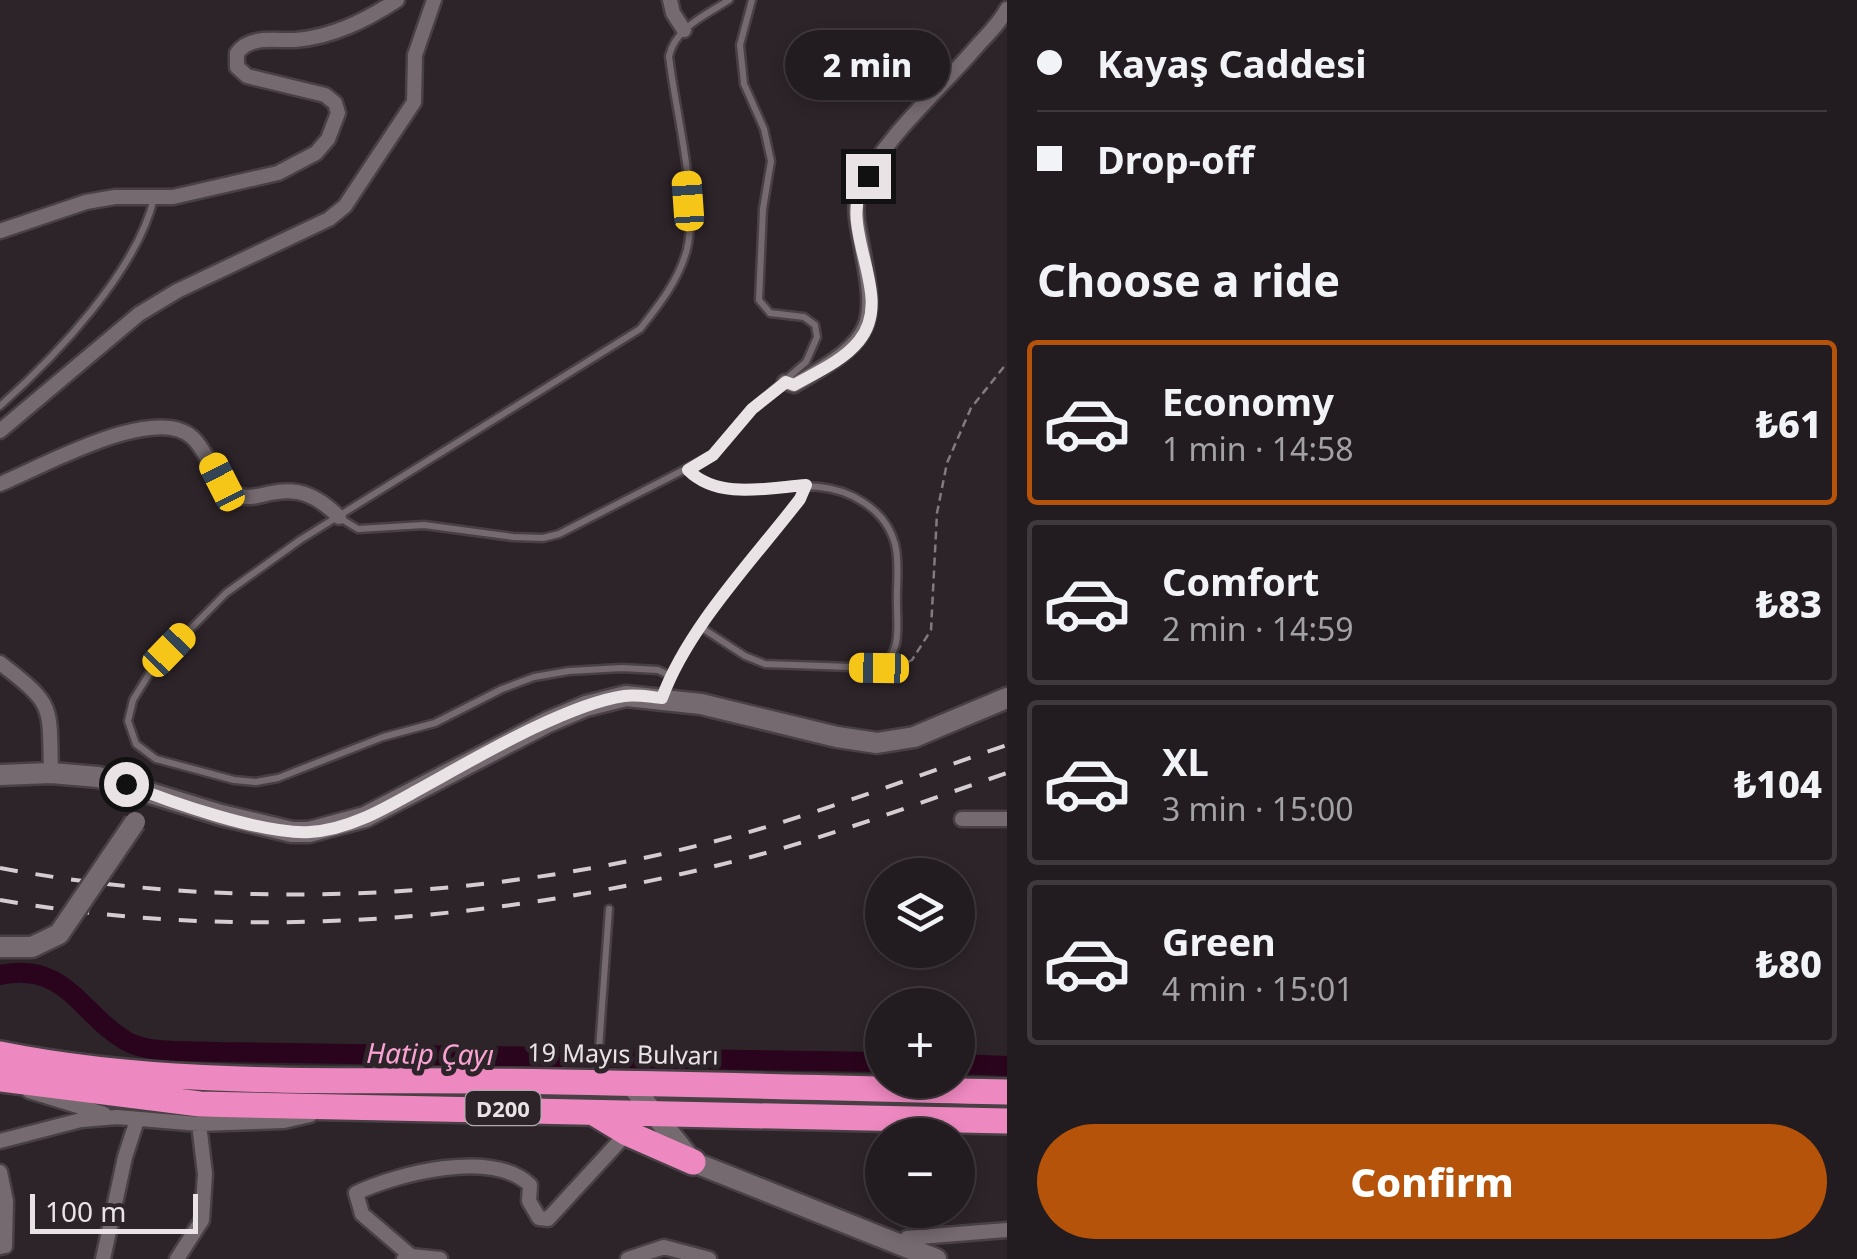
<!DOCTYPE html>
<meta charset="utf-8">
<style>
body{margin:0;font-family:"Noto Sans",sans-serif;background:#2a2428;color:#f1f3f6;height:100vh;display:flex;flex-direction:column;font-size:38px;white-space:nowrap}
*{box-sizing:border-box;margin:0}
p{font-size:32px;color:#a2a1a4}
.icon{flex:none;width:55px;height:55px;fill:none;stroke:currentColor;stroke-width:2;stroke-linecap:round;stroke-linejoin:round}
.map{position:relative;flex:1;overflow:hidden}
.panel{display:flex;flex-direction:column;background:#221b1f;width:850px}
.panel>*{flex:none}
.hud{display:grid;align-content:center;height:220px;padding:0 30px;background:#221b1f}
.controls{position:absolute;left:865px;top:858px;display:grid;gap:20px}
.controls a{display:grid;place-items:center;width:110px;height:110px;border-radius:50%;background:#221b1f;box-shadow:0 5px 15px #0003,0 0 0 2px #3f393d;font-size:50px}
.scale{position:absolute;left:30px;bottom:25px;width:168px;box-sizing:border-box;padding-left:10px;border:5px solid #eae3e6;border-top:0;font-size:28px;line-height:35px;white-space:nowrap;color:#eae3e6;-webkit-text-stroke:8px #2d2429;paint-order:stroke}
.end{position:absolute;width:45px;height:45px;margin:-22px;border:12px solid #eae3e6;background:#111;box-shadow:0 0 0 5px #111}
.from{border-radius:50%}
.bubble{position:absolute;height:70px;border-radius:35px;background:#221b1f;box-shadow:0 5px 15px #0003,0 0 0 2px #3f393d;font-size:32px;font-weight:800;line-height:70px;text-align:center}
.car{position:absolute;width:30px;height:60px;margin:-30px -15px;border-radius:12px;box-shadow:0 0 8px 2px #0007;background:linear-gradient(#f5c518 24%,#345 0 40%,#f5c518 0 76%,#345 0 86%,#f5c518 0)}
.hud b{display:flex;align-items:center;gap:35px;height:95px;font-size:38px}
.hud b+b{border-top:2px solid #3f393d}
.hud i{width:25px;height:25px;background:#f1f3f6}
ul{padding:0;list-style:none}
li{display:flex;align-items:center;gap:30px;height:165px;margin:0 20px 15px;padding:0 10px;border:5px solid #3f393d;border-radius:10px}
li div{flex:1}
li b{display:block;font-size:38px}
li em{font-style:normal;font-weight:800}
li.current{border-color:#b45309}
li>.icon{width:90px;height:90px;stroke-width:1.5}
h2{padding:0 30px;font-size:45px;line-height:120px}
.action{display:flex;gap:20px;margin-top:auto;padding:20px 30px}
.action a{flex:1;height:115px;border-radius:60px;background:#b45309;color:#fff;font-size:40px;font-weight:800;line-height:115px;text-align:center}
main{display:flex;flex:1;min-height:0}
.map>svg:first-child{display:block}
</style>
<main>
<div class="map">
<svg width="1007" height="1259" viewBox="0 0 1007 1259">
<rect width="100%" height="100%" fill="#2d2429"/>
<g fill="none" stroke-linecap="round" stroke-linejoin="round">
<path stroke="#2a041c" stroke-width="20" d="M0 975C66 961 80 1014 126 1041 151 1055 192 1050 219 1052L882 1062
M958 1064 1007 1066"/>
<defs>
<path id="lane" d="M0 406C56 356 137 271 154 198
M688 470C733 514 803 463 863 502 879 512 890 526 895 544 900 563 896 586 897 606 897 630 902 652 879 668L765 664 745 656 702 628
M340 518 358 529 424 525 513 537 543 538 559 534 713 455 752 409 806 362 817 337 815 325 804 317 770 313 759 300 763 209 771 161 764 129 744 84 740 45 752 0
M671 676 658 670 622 668 569 671 534 677 502 689 435 723 383 737 278 778 256 782 234 780 156 759 136 744 128 721 133 700 154 666 226 593 300 540 640 329C659 305 679 280 687 249 699 197 675 111 669 56 676 27 706 15 729 0
M663 697C691 623 752 561 799 499L806 485
M597 1077 609 909"/>
<path id="street" d="M670 0 673 13 684 30
M0 231 86 202 115 197H173L278 173 316 153 328 139 338 113 335 103 325 95 247 76 237 67V53C250 35 275 41 295 40 333 37 366 20 397 0
M785 382 794 385C880 336 877 326 859 232 856 216 854 202 861 187 885 136 942 88 978 45 988 34 1000 23 1007 9
M0 431 139 314 177 291 329 219 345 206 414 102 415 55 434 0
M0 484C42 467 156 402 193 438 210 454 216 489 241 496 250 499 261 495 271 493 300 487 319 497 339 517
M0 663C56 706 49 705 51 773
M962 819H1007
M29 1091 104 1114
M0 1141 81 1120 117 1117 199 1124 284 1121 310 1115
M0 1172 6 1201 5 1246 0 1247
M900 1246 907 1238 1007 1230
M411 1256 362 1214 356 1193C399 1173 492 1149 530 1185L529 1201 539 1218 548 1219 627 1133
M103 1259 125 1157 137 1120
M177 1259 202 1220 205 1174 199 1124
M404 1259 411 1256 440 1259
M628 1259 664 1247 709 1259"/>
<path id="secondary" d="M0 775 51 773 98 777 221 815 292 832H309L365 817 548 722 586 706 626 696 701 704 837 737 877 743 914 737 1007 698
M629 1082 691 1160
M693 1162 936 1259"/>
<path id="highway" d="M0 1054C158 1086 323 1080 484 1081 658 1083 833 1088 1007 1092
M0 1079 200 1104 1007 1121
M594 1113 627 1133 693 1162"/>
</defs>
<use href="#lane" stroke="#484044" stroke-width="11"/>
<use href="#street" stroke="#484044" stroke-width="19"/>
<use href="#secondary" stroke="#484044" stroke-width="25"/>
<use href="#highway" stroke="#484044" stroke-width="30"/>
<path stroke="#827a7e" stroke-width="2.5" stroke-dasharray="8 5" stroke-linecap="butt" d="M896 661 906 663 912 660 931 630 937 513 947 463 971 408 1007 363"/>
<use href="#lane" stroke="#756a6f" stroke-width="6"/>
<use href="#street" stroke="#756a6f" stroke-width="14"/>
<use href="#secondary" stroke="#756a6f" stroke-width="20"/>
<use href="#highway" stroke="#ee88c1" stroke-width="25"/>
<path stroke="#d4cdd0" stroke-width="4" stroke-dasharray="18 18" stroke-linecap="butt" d="M0 868C243 913 504 900 742 834 831 809 919 775 1007 745
M0 900C247 943 505 921 747 858 835 835 921 802 1007 773"/>
<defs>
<path id="secondary-bridge" d="M0 947H32L59 934 135 822"/>
</defs>
<use href="#secondary-bridge" stroke="#484044" stroke-width="25" stroke-linecap="butt"/>
<use href="#secondary-bridge" stroke="#756a6f" stroke-width="20"/>
</g>
<g fill="none" stroke-linecap="round" stroke-linejoin="round">
<path stroke="#eae3e6" stroke-width="12" d="M126 784C170 802 264 835 310 832 348 830 384 809 416 791 471 761 564 705 624 696 636 694 650 697 662 698 688 627 754 559 800 499L806 485C767 488 718 500 688 470L713 455 752 409 786 382 794 385C815 373 843 361 859 341 898 293 831 225 868 176"/>
</g>
<g text-anchor="middle" dominant-baseline="central" stroke-width="10" stroke-linejoin="round" paint-order="stroke">
<rect fill="#2d2429" stroke="#b1aaad" stroke-width="2.5" x="465.5" y="1091" width="75" height="34" rx="8"/>
<g font-size="22" font-weight="bold" fill="#eae3e6">
<text x="503" y="1108">D200</text>
</g>
<g font-size="25" fill="#eae3e6" stroke="#2d2429">
<text transform="translate(623 1053) rotate(1)">19 Mayıs Bulvarı</text>
</g>
<g font-size="28" font-style="italic" fill="#faa2d1" stroke="#2d2429">
<text transform="translate(430 1053) rotate(1)">Hatip Çayı</text>
</g>
</g>
</svg>
<div class="controls">
<a><svg class="icon" aria-label="layers" viewBox="0 0 24 24"><path d="M12 4l9 5-9 5-9-5zM3 14l9 5 9-5"/></svg></a>
<a>+</a>
<a>−</a>
</div>
<div class="scale">100 m</div>
<i class="end from" style="left:126px;top:784px"></i>
<i class="end" style="left:868px;top:176px"></i>
<div class="bubble" style="left:785px;top:30px;width:165px">2 min</div>
<i class="car" style="left:688px;top:201px;rotate:356deg"></i>
<i class="car" style="left:222px;top:482px;rotate:333deg"></i>
<i class="car" style="left:169px;top:650px;rotate:44deg"></i>
<i class="car" style="left:879px;top:668px;rotate:271deg"></i>
</div>
<section class="panel">
<div class="hud">
<b><i class="from"></i>Kayaş Caddesi</b>
<b><i></i>Drop-off</b>
</div>
<h2>Choose a ride</h2>
<ul>
<li class="current"><svg class="icon" aria-label="car" viewBox="0 0 24 24"><path d="M5 17H2v-5l4-1 3-4h7l3 4 3 1v5h-3M9 17h6M6 11h13"/><circle cx="7" cy="17" r="2"/><circle cx="17" cy="17" r="2"/></svg><div><b>Economy</b><p>1 min · 14:58</p></div><em>₺61</em></li>
<li><svg class="icon" aria-label="car" viewBox="0 0 24 24"><path d="M5 17H2v-5l4-1 3-4h7l3 4 3 1v5h-3M9 17h6M6 11h13"/><circle cx="7" cy="17" r="2"/><circle cx="17" cy="17" r="2"/></svg><div><b>Comfort</b><p>2 min · 14:59</p></div><em>₺83</em></li>
<li><svg class="icon" aria-label="car" viewBox="0 0 24 24"><path d="M5 17H2v-5l4-1 3-4h7l3 4 3 1v5h-3M9 17h6M6 11h13"/><circle cx="7" cy="17" r="2"/><circle cx="17" cy="17" r="2"/></svg><div><b>XL</b><p>3 min · 15:00</p></div><em>₺104</em></li>
<li><svg class="icon" aria-label="car" viewBox="0 0 24 24"><path d="M5 17H2v-5l4-1 3-4h7l3 4 3 1v5h-3M9 17h6M6 11h13"/><circle cx="7" cy="17" r="2"/><circle cx="17" cy="17" r="2"/></svg><div><b>Green</b><p>4 min · 15:01</p></div><em>₺80</em></li>
</ul>
<div class="action"><a>Confirm</a></div>
</section>
</main>
